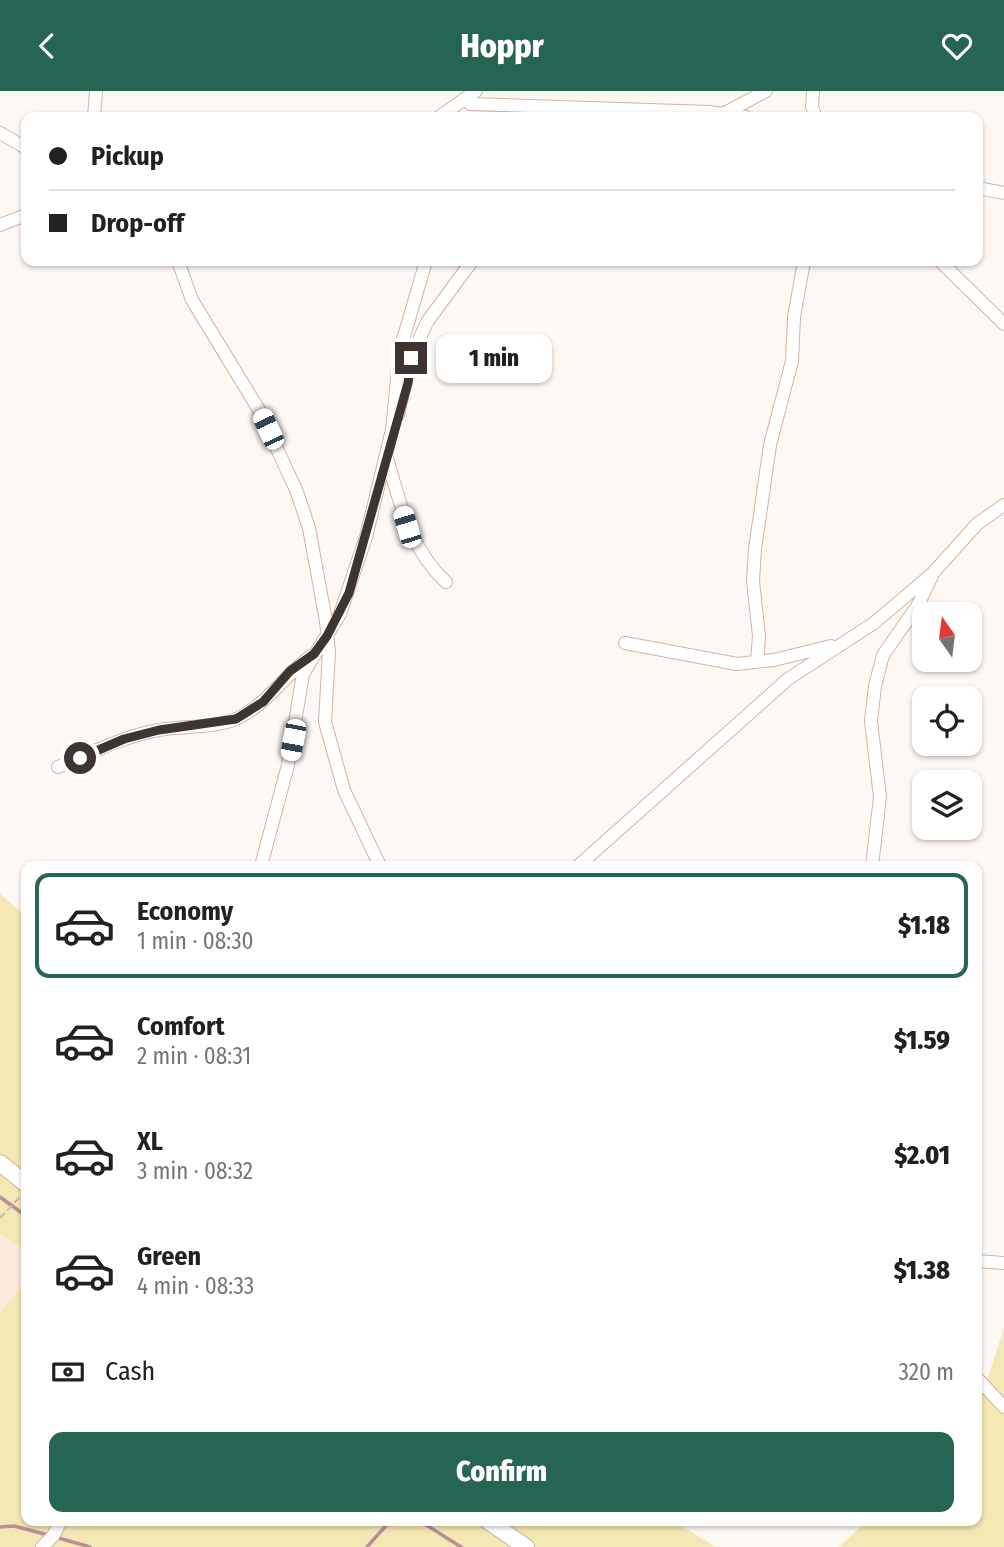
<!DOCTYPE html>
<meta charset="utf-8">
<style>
body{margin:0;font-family:"Fira Sans Condensed",sans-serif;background:#f6f6f6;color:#202124;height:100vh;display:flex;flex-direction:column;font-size:26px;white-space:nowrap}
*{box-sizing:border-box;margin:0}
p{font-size:23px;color:#757577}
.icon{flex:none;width:38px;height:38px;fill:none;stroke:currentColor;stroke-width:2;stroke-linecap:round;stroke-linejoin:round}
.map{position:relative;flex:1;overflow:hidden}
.side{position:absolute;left:21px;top:770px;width:961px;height:665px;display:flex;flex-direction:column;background:#fff;border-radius:14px;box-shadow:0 2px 5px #0004}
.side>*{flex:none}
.hud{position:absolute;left:21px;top:21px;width:962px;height:154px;border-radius:14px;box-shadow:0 2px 5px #0004;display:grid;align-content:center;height:154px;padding:0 28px;background:#fff}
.needle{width:46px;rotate:346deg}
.controls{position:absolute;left:912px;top:511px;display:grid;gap:14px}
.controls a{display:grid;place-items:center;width:70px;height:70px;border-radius:14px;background:#fff;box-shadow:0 2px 5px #0004;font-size:35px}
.end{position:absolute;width:32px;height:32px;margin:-16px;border:9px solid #3f342f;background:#fff;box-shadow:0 0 0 4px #fff}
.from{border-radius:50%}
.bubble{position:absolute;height:49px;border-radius:14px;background:#fff;box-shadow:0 2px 5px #0004;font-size:23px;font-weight:800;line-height:49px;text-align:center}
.car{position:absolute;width:21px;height:42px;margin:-21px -10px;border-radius:9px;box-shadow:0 0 5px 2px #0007;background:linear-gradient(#fff 24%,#345 0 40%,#fff 0 76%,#345 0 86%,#fff 0)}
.hud b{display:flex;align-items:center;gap:24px;height:66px;font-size:26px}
.hud b+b{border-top:2px solid #e0e0e0}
.hud i{width:18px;height:18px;background:#202124}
ul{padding:12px 0 0;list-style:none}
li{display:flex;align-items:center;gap:21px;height:105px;margin:0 14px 10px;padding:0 14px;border:4px solid transparent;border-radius:14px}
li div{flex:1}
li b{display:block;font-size:26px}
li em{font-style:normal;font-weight:800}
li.current{border-color:#266553}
li>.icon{width:63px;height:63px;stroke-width:1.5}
.pay{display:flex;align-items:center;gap:18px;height:77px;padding:0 28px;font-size:26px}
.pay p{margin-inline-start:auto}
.cta{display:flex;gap:14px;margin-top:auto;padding:14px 28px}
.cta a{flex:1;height:80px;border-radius:14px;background:#266553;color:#fff;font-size:28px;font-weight:800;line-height:80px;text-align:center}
header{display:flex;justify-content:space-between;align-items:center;height:91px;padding:0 28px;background:#266553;color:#fff;font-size:32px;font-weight:800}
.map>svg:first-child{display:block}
</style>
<header><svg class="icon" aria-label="back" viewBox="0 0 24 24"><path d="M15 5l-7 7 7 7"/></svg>Hoppr<svg class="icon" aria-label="heart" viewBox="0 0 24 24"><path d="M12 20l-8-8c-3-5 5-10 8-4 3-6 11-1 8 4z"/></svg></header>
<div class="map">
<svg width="1004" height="1456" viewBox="0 0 1004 1456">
<rect width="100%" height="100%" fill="#fef8f5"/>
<path fill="#fee8dd" d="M0 1142 26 1161V1189L0 1222Z"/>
<path fill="#f3e7b3" d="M0 803 26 825V1161L0 1142Z
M26 1189V1430H674L715 1456H0V1222Z
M1004 1237V1456H839L867 1430H976L977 1321Z"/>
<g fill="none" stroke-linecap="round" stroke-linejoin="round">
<path stroke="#bc8e9a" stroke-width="3.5" d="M0 1106 26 1125
M420 1430 461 1456
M0 1436 14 1435 48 1444
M55 1446 90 1456
M367 1456 390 1430"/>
<defs>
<path id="minor" d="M813 0 812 16 816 26
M470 13 709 21 746 26
M723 23 766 0
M94 26 96 0
M439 26 476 0
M0 42 26 57
M978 97 1004 102
M0 134 26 124
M178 170 192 209 259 319 297 401 309 437 326 530 329 561 325 631 344 699 380 775
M940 170 1004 233
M398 324 411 267 427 231 472 170
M386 364C400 411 409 457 446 491
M625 552 737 573 774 569 831 555
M757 570 759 545 753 490 755 458 770 354 792 270 794 226 804 170
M58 676C91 662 124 645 159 639 184 634 214 638 238 627 267 613 285 584 311 565
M261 775 288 674 303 583 340 523 366 446 392 339 400 259 426 170
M578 775 788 588 874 532 933 482 977 433 1004 414
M872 775 880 706 871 630 875 595 883 564 918 514 932 485
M976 1170 1004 1172
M976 1286 1004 1316
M42 1456 53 1445 61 1430"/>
<path id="major" d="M0 1072 26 1093
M488 1430 526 1456"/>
</defs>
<use href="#minor" stroke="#cfb4a7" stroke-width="14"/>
<use href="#major" stroke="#cfb4a7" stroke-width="18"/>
<path stroke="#c4bcb8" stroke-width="2" stroke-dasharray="7 3.5" stroke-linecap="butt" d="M0 1127 21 1105"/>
<use href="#minor" stroke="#fff" stroke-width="12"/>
<use href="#major" stroke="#fff" stroke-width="16"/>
</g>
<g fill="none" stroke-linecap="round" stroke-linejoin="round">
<path stroke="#3f342f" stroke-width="9" d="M80 667 124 648 159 639 236 628 263 611 290 580 314 563 327 545 349 502 408 292 411 267"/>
</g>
</svg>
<div class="controls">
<a><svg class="needle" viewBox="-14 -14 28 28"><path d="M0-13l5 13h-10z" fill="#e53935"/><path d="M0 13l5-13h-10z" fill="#757577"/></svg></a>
<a><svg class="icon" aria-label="locate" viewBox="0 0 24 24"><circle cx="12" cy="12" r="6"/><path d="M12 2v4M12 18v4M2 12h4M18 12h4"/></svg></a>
<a><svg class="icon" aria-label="layers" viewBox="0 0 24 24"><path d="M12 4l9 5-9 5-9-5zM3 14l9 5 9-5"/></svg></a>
</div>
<i class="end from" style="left:80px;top:667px"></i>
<i class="end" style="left:411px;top:267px"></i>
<div class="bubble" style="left:436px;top:243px;width:116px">1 min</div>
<i class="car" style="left:268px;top:338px;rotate:335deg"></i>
<i class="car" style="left:407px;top:436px;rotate:343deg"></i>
<i class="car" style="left:293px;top:649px;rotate:191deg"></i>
<div class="hud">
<b><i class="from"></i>Pickup</b>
<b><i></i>Drop-off</b>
</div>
<section class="side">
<ul>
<li class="current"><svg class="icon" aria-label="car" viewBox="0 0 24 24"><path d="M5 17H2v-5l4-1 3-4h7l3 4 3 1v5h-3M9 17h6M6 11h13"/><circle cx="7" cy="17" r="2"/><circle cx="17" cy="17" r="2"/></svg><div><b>Economy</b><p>1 min · 08:30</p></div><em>$1.18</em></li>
<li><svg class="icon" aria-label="car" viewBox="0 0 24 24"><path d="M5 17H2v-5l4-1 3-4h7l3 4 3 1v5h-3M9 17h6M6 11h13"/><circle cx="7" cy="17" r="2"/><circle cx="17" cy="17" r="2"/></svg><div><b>Comfort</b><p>2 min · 08:31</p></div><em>$1.59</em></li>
<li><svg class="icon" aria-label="car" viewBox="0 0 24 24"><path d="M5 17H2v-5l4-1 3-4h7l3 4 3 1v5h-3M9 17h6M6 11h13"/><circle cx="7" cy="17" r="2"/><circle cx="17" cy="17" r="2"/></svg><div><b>XL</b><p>3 min · 08:32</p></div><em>$2.01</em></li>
<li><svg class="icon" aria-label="car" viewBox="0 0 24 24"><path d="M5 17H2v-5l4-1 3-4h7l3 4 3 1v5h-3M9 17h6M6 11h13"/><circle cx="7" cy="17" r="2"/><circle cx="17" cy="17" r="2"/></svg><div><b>Green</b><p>4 min · 08:33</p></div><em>$1.38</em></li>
</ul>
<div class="pay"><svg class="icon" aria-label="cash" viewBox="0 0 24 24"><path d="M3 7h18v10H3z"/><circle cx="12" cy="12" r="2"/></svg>Cash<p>320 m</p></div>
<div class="cta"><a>Confirm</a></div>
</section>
</div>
